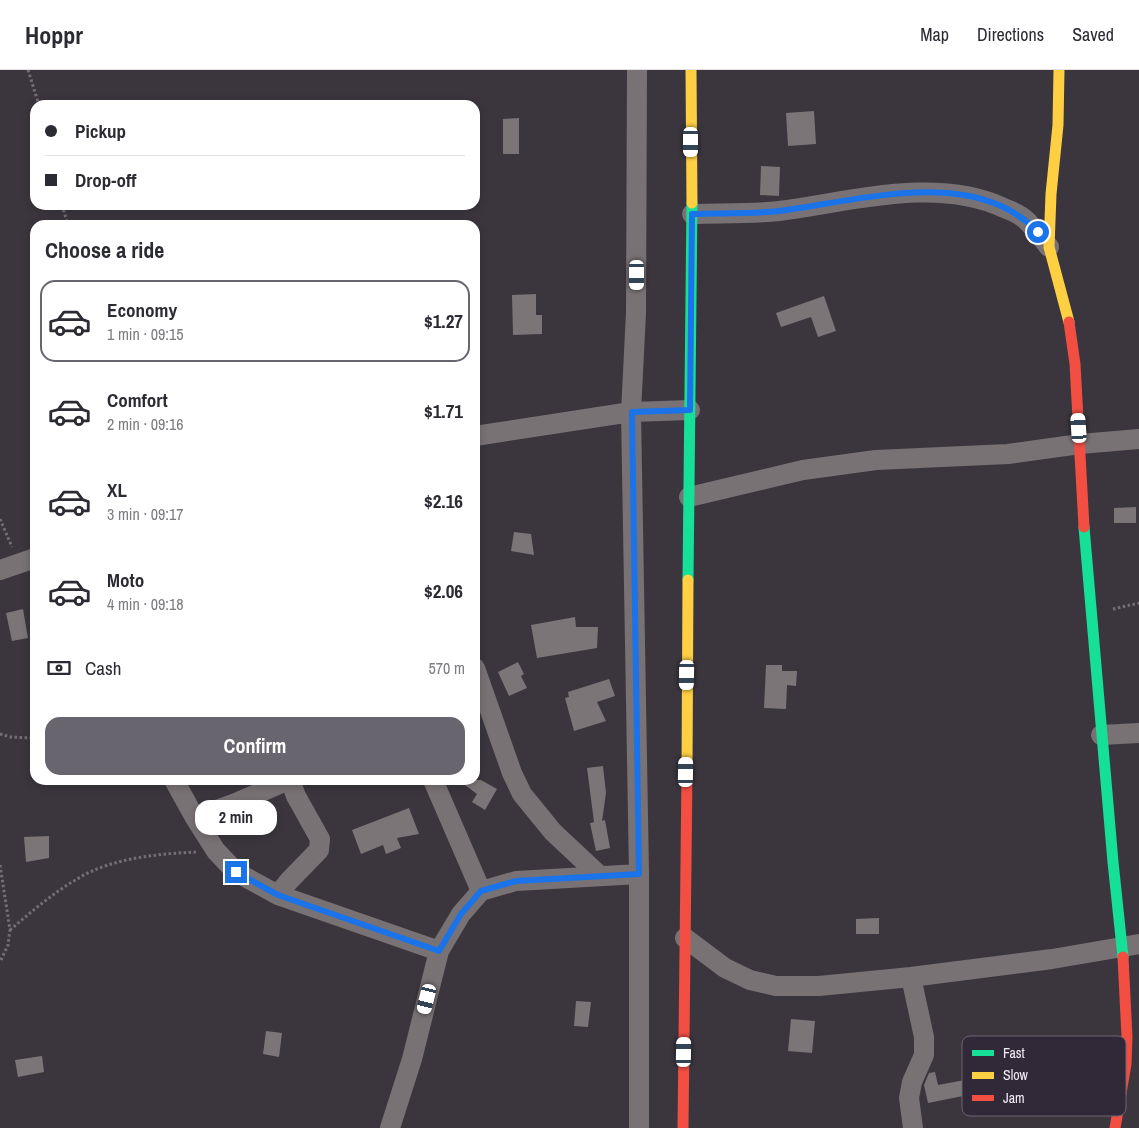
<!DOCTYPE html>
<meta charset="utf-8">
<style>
body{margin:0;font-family:"Archivo Narrow",sans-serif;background:#f7f7f7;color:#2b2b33;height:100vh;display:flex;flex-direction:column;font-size:19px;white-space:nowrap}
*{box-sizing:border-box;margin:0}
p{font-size:16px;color:#7c7c81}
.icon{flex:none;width:28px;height:28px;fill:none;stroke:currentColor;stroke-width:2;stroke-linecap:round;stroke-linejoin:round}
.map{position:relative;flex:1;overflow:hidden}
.side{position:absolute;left:30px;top:150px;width:450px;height:565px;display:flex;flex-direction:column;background:#fff;border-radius:15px;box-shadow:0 2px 8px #0003}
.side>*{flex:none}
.guide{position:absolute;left:30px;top:30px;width:450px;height:110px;border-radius:15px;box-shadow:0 2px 8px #0003;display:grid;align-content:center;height:110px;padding:0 15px;background:#fff}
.end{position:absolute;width:22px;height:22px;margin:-11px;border:6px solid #1a73e8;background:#fff;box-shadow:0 0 0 2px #fff}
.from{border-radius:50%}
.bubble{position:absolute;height:35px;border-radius:15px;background:#fff;box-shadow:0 2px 8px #0003;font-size:16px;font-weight:700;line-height:35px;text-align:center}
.car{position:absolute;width:15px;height:30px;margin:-15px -8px;border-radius:6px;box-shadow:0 0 4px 1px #0007;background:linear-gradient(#fff 24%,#345 0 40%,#fff 0 76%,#345 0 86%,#fff 0)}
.guide b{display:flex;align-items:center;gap:18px;height:48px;font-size:19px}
.guide b+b{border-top:1px solid #e1e1e2}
.guide i{width:12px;height:12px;background:#2b2b33}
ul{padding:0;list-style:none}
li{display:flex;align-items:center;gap:15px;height:82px;margin:0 10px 8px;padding:0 5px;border:2px solid transparent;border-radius:15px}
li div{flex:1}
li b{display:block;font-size:19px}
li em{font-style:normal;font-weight:700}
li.active{border-color:#68656e}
li>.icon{width:45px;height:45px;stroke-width:1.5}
h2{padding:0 15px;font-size:22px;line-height:60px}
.pay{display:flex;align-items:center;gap:12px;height:55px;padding:0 15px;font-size:19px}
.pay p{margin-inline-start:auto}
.action{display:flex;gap:10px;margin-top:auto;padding:10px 15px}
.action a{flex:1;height:58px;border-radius:15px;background:#68656e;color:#fff;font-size:20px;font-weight:700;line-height:58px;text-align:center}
header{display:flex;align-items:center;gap:30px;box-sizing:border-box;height:70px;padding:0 25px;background:#fff;border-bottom:1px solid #e1e1e2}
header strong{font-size:24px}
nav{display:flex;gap:28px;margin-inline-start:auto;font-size:18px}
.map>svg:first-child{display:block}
</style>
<header>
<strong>Hoppr</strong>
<nav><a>Map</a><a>Directions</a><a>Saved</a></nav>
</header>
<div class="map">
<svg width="1139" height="1058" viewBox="0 0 1139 1058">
<rect width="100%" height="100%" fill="#3b363e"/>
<path fill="#7b7577" d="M814 41 816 74 788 76 786 43Z
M519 48V84H503V49Z
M761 96 780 97 779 126 760 125Z
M536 224V245H542V264L513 265 512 225Z
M824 226 836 261 818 267 811 247 781 257 776 243Z
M1136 437V453H1114V438Z
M514 462 531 464 534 485 511 481Z
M23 539 28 568 12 571 6 543Z
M575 547 576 557H598L597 578 537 588 531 555Z
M518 592 524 604 521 606 527 618 509 626 498 602Z
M766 595H782V601H797L796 616 787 615 786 639 764 638Z
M609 609 615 626 597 632 606 651 574 661 565 628 569 627 568 622Z
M603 696 606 723 602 751 605 750 610 778 596 781 590 753 594 752 587 698Z
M458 710H481L497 719 485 740 472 732 477 724Z
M409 738 419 764 397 768 401 778 386 784 383 775 361 784 352 760Z
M49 766V788L26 792 24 767Z
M879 848V864H856V849Z
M576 931 591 932 588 957 574 956Z
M791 949 815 951 812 983 788 981Z
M266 961 282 963 279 987 263 984Z
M42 986 44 1002 18 1007 15 990Z
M935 1002 938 1015 975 1008 978 1023 928 1033 924 1015 929 1003Z"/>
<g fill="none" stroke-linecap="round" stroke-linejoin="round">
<path stroke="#756f74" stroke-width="3" stroke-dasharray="2.5 2.5" stroke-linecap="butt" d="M28 0 39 35
M62 135 68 155
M0 449 12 477
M1113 539 1139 533
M0 664 10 667 35 668
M0 795 10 860 8 875 0 892
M10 860C31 842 53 823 77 809 111 788 157 784 196 782"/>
<path stroke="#797274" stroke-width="20" d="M637 0 636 243 631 342 639 804V1058
M692 144C721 143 750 144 779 141 850 132 936 106 1004 138 1012 141 1021 145 1027 151 1035 159 1042 168 1049 177
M475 366 631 342 690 340
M689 427 803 400 876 390 1008 384 1080 374 1139 369
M0 500 35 488
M475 598 512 703 522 724 553 762 600 806
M1101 665 1139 663
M174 710 195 748 216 781 236 802 278 825 439 881
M433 710 481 821
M195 748 236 733 288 710
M278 825 288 812 319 780 320 769 296 726 290 710
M685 868 725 898 750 910 776 916H819L911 907 1052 889 1139 874
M911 907 924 967V985L912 1012 909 1028 913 1058
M390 1058 412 989 439 881 461 844 481 821 516 811 639 804"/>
<path stroke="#16e098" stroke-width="11" d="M1084 457 1113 792 1123 887
M688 510 692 133"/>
<path stroke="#ffcf43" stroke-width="11" d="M691 0 692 133
M1059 0 1058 55 1051 124 1049 177 1069 252
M687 702 688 510"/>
<path stroke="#f24e42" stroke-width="11" d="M1069 252 1075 294 1084 457
M683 1058 687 702
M1115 1058 1126 994 1127 967 1123 887"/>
</g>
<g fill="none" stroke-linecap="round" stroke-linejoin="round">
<path stroke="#1a73e8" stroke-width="6" d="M236 802 278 825 439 881 461 844 481 821 516 811 639 804 632 342 690 340 692 144C720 143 750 144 779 141 859 131 974 95 1038 162"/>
</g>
<rect x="962" y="966" width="164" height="80" rx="8" fill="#312938" stroke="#6b6471" stroke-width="1"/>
<rect x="972" y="980" width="22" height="6" fill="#16e098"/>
<rect x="972" y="1002" width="22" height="7" fill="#ffcf43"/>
<rect x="972" y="1025" width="22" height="6" fill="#f24e42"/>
<g font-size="14" fill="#f2ecf7">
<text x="1003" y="988">Fast</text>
<text x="1003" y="1010">Slow</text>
<text x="1003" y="1033">Jam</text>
</g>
</svg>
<i class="end from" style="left:1038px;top:162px"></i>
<i class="end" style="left:236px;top:802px"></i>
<div class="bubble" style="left:195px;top:730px;width:82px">2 min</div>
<i class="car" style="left:691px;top:72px;rotate:180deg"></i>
<i class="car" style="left:637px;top:205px;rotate:180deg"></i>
<i class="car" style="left:1079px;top:358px;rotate:356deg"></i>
<i class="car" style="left:687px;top:605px;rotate:181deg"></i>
<i class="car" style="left:686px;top:702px;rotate:1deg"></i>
<i class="car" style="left:427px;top:929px;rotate:194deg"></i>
<i class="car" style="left:684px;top:982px;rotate:1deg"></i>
<div class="guide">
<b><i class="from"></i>Pickup</b>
<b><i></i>Drop-off</b>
</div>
<section class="side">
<h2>Choose a ride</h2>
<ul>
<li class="active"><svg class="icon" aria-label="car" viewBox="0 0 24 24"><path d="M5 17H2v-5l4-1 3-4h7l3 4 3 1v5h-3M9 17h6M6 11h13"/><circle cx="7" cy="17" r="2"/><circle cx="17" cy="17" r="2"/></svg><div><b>Economy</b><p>1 min · 09:15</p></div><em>$1.27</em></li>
<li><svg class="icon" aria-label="car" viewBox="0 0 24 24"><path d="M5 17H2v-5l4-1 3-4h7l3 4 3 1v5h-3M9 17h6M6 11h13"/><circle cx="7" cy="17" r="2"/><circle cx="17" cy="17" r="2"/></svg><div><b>Comfort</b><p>2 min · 09:16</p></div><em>$1.71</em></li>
<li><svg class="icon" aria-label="car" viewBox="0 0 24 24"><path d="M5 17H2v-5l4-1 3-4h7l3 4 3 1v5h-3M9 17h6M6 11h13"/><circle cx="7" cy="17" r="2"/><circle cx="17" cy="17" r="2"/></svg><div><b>XL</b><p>3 min · 09:17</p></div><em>$2.16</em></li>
<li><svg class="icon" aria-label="car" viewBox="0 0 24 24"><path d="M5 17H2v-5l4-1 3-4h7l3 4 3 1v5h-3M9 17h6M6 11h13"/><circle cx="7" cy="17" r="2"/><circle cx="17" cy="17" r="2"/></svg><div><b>Moto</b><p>4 min · 09:18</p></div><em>$2.06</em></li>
</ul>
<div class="pay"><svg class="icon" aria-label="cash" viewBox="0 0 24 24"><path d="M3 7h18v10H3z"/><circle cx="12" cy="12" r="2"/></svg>Cash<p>570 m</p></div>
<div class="action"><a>Confirm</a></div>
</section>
</div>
